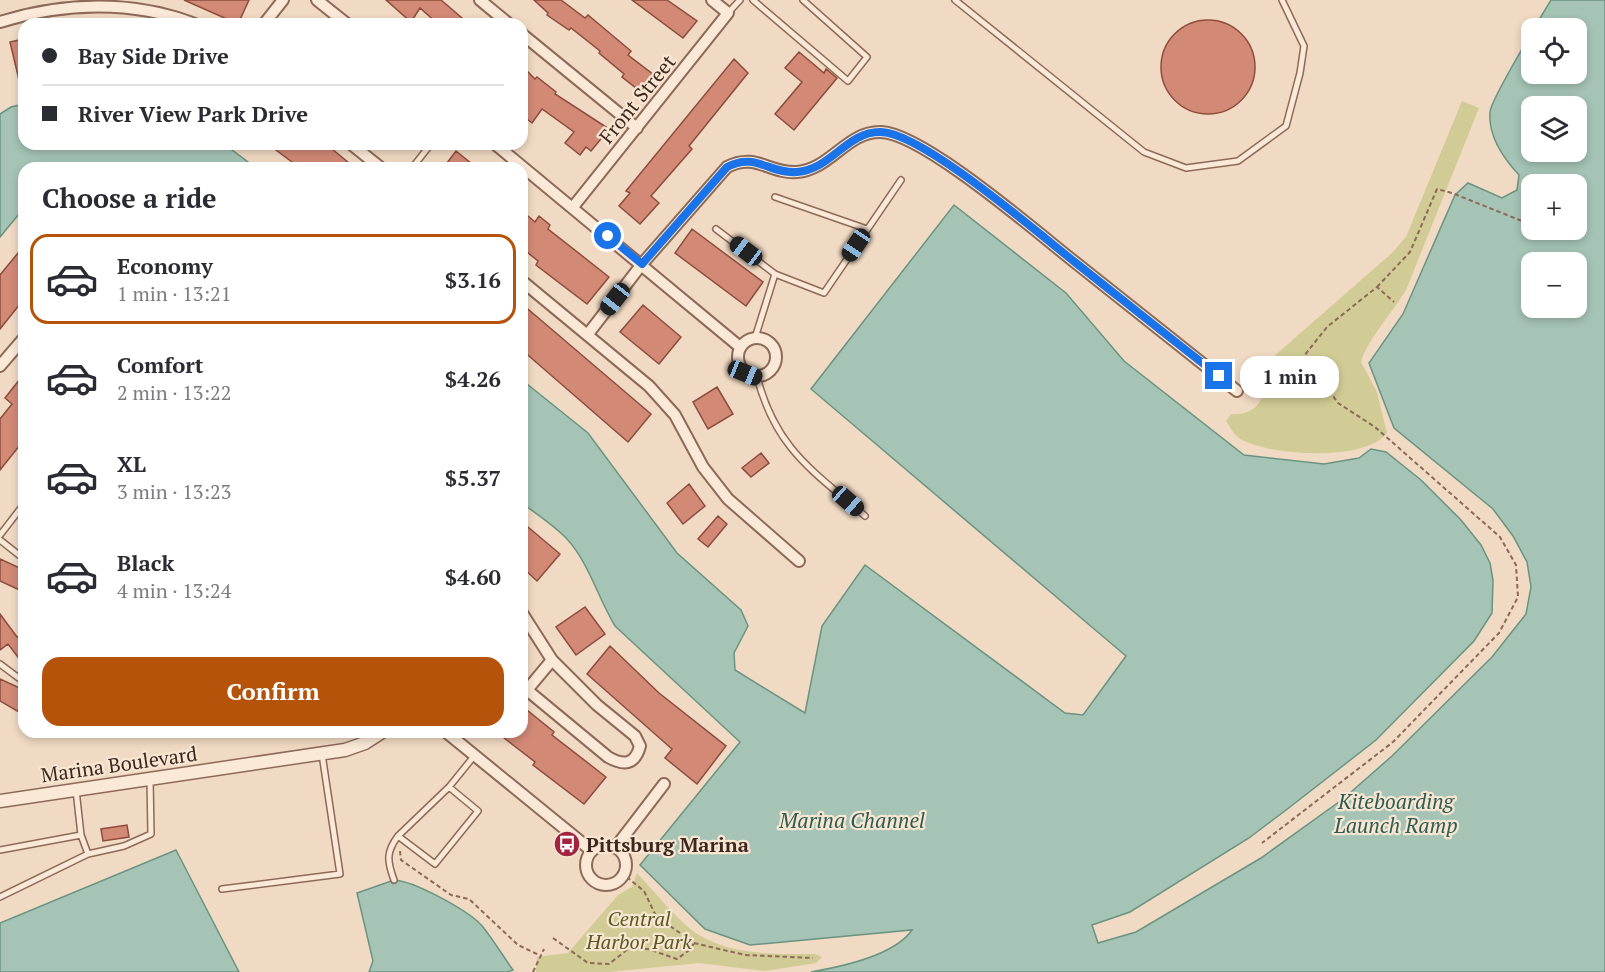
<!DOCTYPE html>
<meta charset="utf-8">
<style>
body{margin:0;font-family:"PT Serif",serif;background:#f2f2f3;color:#2b2b33;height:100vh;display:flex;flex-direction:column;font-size:22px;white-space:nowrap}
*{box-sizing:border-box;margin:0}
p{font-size:20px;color:#7c7c81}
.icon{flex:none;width:33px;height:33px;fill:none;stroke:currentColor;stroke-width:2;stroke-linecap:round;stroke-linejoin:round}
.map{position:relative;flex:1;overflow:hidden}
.drawer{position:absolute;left:18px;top:162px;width:510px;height:576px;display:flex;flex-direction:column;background:#fff;border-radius:18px;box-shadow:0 3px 9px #0003}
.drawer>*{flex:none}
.top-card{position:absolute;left:18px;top:18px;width:510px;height:132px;border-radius:18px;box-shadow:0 3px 9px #0003;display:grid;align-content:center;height:132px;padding:0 24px;background:#fff}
.buttons{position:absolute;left:1521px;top:18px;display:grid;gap:12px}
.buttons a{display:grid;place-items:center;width:66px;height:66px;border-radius:12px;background:#fff;box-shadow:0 3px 9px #0003;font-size:30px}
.end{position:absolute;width:27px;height:27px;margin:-14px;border:8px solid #1a73e8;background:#fff;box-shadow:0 0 0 3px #fff}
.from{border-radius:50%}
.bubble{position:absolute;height:42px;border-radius:18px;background:#fff;box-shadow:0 3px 9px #0003;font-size:20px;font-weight:600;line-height:42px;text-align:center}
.car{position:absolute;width:18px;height:36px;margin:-18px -9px;border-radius:8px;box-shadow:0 0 4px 2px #0007;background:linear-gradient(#222 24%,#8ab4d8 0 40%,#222 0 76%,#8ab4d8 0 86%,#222 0)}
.top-card b{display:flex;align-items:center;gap:21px;height:57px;font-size:22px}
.top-card b+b{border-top:2px solid #e1e1e2}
.top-card i{width:15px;height:15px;background:#2b2b33}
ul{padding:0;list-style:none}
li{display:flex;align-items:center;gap:18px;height:90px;margin:0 12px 9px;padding:0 12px;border:3px solid transparent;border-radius:18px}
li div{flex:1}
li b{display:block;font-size:22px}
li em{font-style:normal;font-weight:600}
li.current{border-color:#b45309}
li>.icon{width:54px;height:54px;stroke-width:1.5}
h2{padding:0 24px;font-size:27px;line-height:72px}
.button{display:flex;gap:12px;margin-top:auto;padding:12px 24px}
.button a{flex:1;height:69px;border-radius:18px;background:#b45309;color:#fff;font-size:24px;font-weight:600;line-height:69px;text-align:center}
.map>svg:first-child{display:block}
</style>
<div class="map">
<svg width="1605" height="972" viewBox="0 0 1605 972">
<rect width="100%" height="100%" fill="#f1dac3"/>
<path fill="#d1cb96" d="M1462 101 1479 108 1406 290C1393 312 1367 340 1361 362L1377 392 1387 433C1365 462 1271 456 1240 439 1234 435 1230 427 1226 421L1231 414C1251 416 1264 404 1265 384L1257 371 1392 253 1406 237Z
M637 873C653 890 678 921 696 933 731 956 775 954 815 954L822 957 816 963 765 971 699 963 609 972H536L537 957 568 953 618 895 632 887Z"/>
<path fill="#a5c4b5" stroke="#6b9381" stroke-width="1.5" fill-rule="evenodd" d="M1551 0H1605V972H811C840 967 895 955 912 930L750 945 705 929 640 865 740 742 615 626C598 598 589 563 567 539 554 525 536 514 522 503V380L588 433 677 553 741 610 748 626 734 653 735 670 805 713 822 626 865 565 1065 713 1083 715 1126 656 811 389 954 205 1066 293 1124 361 1244 455 1324 464 1359 458 1371 449 1386 452 1421 480 1461 520 1481 545 1490 563 1493 580 1492 613 1474 641 1376 740 1290 807 1249 838 1130 912 1092 925 1098 943 1136 932 1261 858 1343 799 1392 756 1492 657 1526 614 1531 587 1527 562 1513 536 1493 509 1394 428 1369 363 1403 314 1455 195 1468 183 1502 198 1517 190 1519 175C1504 159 1488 136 1490 112 1491 100 1524 47 1531 33L1532 74H1576V28H1534ZM1576 106V152H1532V106ZM1576 184V230H1532V184ZM1576 262V308H1532V262Z
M24 104V144H224L256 168H24V208L0 237V114L11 107Z
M176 850 239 972H0V923Z
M394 880C414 881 470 911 483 927 494 941 503 956 513 970L507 972H369L373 961 357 893Z"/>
<path fill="#d28976" stroke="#8e4c3c" stroke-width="1.5" d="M184 0H249L238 24Z
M386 0H441L469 24H438L420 8 411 22Z
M534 0H561L585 18 588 15 631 51 628 55 654 75 641 92 622 77 624 74 599 53 600 51 571 28 569 30 547 15 548 13Z
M632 0H667L697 21 683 38Z
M1161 67a47 47 0 1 1 94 0a47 47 0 1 1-94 0Z
M23 39 24 83 20 84 10 42Z
M799 52 824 73 826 69 837 78 794 130 775 114 802 82 785 68Z
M734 59 748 73 689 146 692 149 651 196 659 203 640 224 619 206 630 193 626 191Z
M522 66 535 79 537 77 556 92 555 94 606 127 602 131 605 134 591 151 586 147 580 155 565 143 574 132 542 109 532 123 522 115Z
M268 144H326L355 168H300Z
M456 151 477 168H443Z
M522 211 535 222 539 216 550 225 548 229 609 277 587 304 536 265 538 261 522 248Z
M692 229 763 282 746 306 675 253Z
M18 253 24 258V299L0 329V275Z
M522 304 651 414 628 442 522 350Z
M643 305 681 337 659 364 620 332Z
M24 374V440L0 470V419L12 404 5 398Z
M717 387 733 414 708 429 693 402Z
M761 453 769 463 751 477 742 468Z
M689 484 705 506 683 524 667 503Z
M718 516 727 524 708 547 698 539Z
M522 522 560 554 537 581 522 567Z
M0 559 24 570V592L0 581Z
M585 607 605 634 576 655 556 627Z
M0 614 17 637 24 632V665L8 644 0 650Z
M610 646 659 693 726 746 697 784 665 758 672 749 587 674Z
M0 679 24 690V715L0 701Z
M527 710 554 732 552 735 606 777 584 804 533 765 535 762 504 738 509 732H522V716Z
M127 825 129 837 103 841 101 829Z"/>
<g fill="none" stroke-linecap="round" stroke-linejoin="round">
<defs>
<path id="service" d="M753 0 848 81 867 57 803 0
M955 0 1144 152 1186 168 1238 161 1286 126 1300 73 1304 46 1282 0
M728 13 740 0
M412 168 431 144
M775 197 867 229
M716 229 775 274
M755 338 775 274 824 293 901 180
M757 377C776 449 812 470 865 516
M0 535 24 504
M0 540 24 559
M0 664 24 682
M449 787 398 836 435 864 478 811 449 787 475 755
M0 850 81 835
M88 854 124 846 151 834 150 779
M394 880C387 861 386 852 398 836
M222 889 340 874 322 754
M0 897 88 854 81 835 76 790"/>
<path id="minor" d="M317 0 347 24
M480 0 509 24
M0 22C64 2 133 0 195 24
M264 24 283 0
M522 34 637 128
M351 144 381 168
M495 144 740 347
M573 207 728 13 712 0
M522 281 649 386 675 415 703 467 728 499 799 561
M588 334 642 264 727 167C756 152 769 174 797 172 831 169 847 131 881 132 923 133 1039 234 1076 263 1130 306 1183 348 1237 391
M738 357a19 19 0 1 1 38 0a19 19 0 1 1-38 0Z
M0 366 24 338
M522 613 552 660 597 705 635 736 640 746C635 765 624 766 608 757L527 690
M522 696 552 660
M446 732 592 851
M586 865a20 20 0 1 1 40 0a20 20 0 1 1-40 0Z
M615 848 664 784"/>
<path id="tertiary" d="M0 801 345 750 365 743 382 732"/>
</defs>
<use href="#service" stroke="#8d6958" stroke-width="8"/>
<use href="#minor" stroke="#8d6958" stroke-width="14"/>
<use href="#tertiary" stroke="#8d6958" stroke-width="15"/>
<path stroke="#8d6958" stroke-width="2" stroke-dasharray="4.5 3" stroke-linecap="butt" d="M1377 287 1410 252 1437 189 1452 193 1532 225
M1296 366 1327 327 1377 287 1394 302
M1247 389 1276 383 1296 366 1323 382 1338 403 1375 427 1500 537 1516 565 1518 597 1499 633 1393 742 1262 843
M400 851 401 860 451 895 469 899 518 945 541 956
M553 938 588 963 609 964 628 949H648L677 959 691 949 694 943 656 916 644 891 623 874
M694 943 745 955 813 958
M533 972 544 949"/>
<use href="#service" stroke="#fbe9d7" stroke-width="5"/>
<use href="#minor" stroke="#fbe9d7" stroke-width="10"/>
<use href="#tertiary" stroke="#fbe9d7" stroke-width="12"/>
</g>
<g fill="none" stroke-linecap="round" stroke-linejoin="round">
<path stroke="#1a73e8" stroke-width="8" d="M608 236 642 264 727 167C756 152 769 174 797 172 831 170 847 131 881 132 923 133 1039 234 1076 263 1124 301 1171 339 1219 376"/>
</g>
<defs>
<symbol id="bus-disc" viewBox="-11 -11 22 22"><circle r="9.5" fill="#a1233e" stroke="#f8e6d3"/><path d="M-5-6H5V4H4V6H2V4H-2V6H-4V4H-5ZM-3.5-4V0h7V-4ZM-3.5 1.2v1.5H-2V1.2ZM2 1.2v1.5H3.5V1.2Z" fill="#fff"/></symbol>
</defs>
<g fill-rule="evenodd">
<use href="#bus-disc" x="552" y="829" width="30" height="30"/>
</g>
<g text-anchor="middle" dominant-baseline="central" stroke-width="4.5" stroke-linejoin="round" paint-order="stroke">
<g font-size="20" fill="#3c261d" stroke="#f8e6d3">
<text transform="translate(637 99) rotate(-51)">Front Street</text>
<text transform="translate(119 764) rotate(-8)">Marina Boulevard</text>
</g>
<g font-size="20" font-weight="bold" fill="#3c261d" stroke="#f8e6d3" text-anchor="start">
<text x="586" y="844">Pittsburg Marina</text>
</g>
<g font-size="20" font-style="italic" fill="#585a22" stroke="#f8e6d3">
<text x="639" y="918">Central<tspan x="639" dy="23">Harbor Park</tspan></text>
</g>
<g font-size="21" font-style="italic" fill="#2c5d50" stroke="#f8e6d3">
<text x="1396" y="801">Kiteboarding<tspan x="1396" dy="24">Launch Ramp</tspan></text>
<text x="852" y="820">Marina Channel</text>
</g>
</g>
</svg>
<div class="buttons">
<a><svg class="icon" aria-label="locate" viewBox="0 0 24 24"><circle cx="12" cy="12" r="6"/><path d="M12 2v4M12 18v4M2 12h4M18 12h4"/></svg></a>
<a><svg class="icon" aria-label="layers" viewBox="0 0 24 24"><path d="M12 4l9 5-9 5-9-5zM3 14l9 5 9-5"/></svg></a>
<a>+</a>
<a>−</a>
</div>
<i class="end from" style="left:608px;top:236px"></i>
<i class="end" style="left:1219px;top:376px"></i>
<div class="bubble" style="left:1240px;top:356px;width:99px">1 min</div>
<i class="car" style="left:856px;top:245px;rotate:214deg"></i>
<i class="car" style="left:746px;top:251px;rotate:307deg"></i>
<i class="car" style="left:615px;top:299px;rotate:218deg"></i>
<i class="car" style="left:745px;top:373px;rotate:112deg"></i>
<i class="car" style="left:848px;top:501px;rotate:131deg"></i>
<div class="top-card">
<b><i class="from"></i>Bay Side Drive</b>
<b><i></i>River View Park Drive</b>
</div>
<section class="drawer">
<h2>Choose a ride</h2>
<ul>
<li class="current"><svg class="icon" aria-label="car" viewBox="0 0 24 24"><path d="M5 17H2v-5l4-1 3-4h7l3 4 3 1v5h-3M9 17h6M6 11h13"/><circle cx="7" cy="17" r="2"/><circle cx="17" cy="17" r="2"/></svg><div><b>Economy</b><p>1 min · 13:21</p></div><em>$3.16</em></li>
<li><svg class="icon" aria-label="car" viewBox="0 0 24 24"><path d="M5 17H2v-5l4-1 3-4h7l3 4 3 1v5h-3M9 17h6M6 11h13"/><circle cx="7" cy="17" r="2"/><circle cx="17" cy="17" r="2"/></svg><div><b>Comfort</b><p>2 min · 13:22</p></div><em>$4.26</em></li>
<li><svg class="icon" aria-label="car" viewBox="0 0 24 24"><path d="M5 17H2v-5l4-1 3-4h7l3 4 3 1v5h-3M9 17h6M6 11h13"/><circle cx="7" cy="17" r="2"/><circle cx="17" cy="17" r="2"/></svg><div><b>XL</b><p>3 min · 13:23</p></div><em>$5.37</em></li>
<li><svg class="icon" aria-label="car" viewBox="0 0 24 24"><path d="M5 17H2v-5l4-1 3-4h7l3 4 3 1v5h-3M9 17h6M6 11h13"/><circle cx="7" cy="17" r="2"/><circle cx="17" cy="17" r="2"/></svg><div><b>Black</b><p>4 min · 13:24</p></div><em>$4.60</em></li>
</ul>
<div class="button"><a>Confirm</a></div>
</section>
</div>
